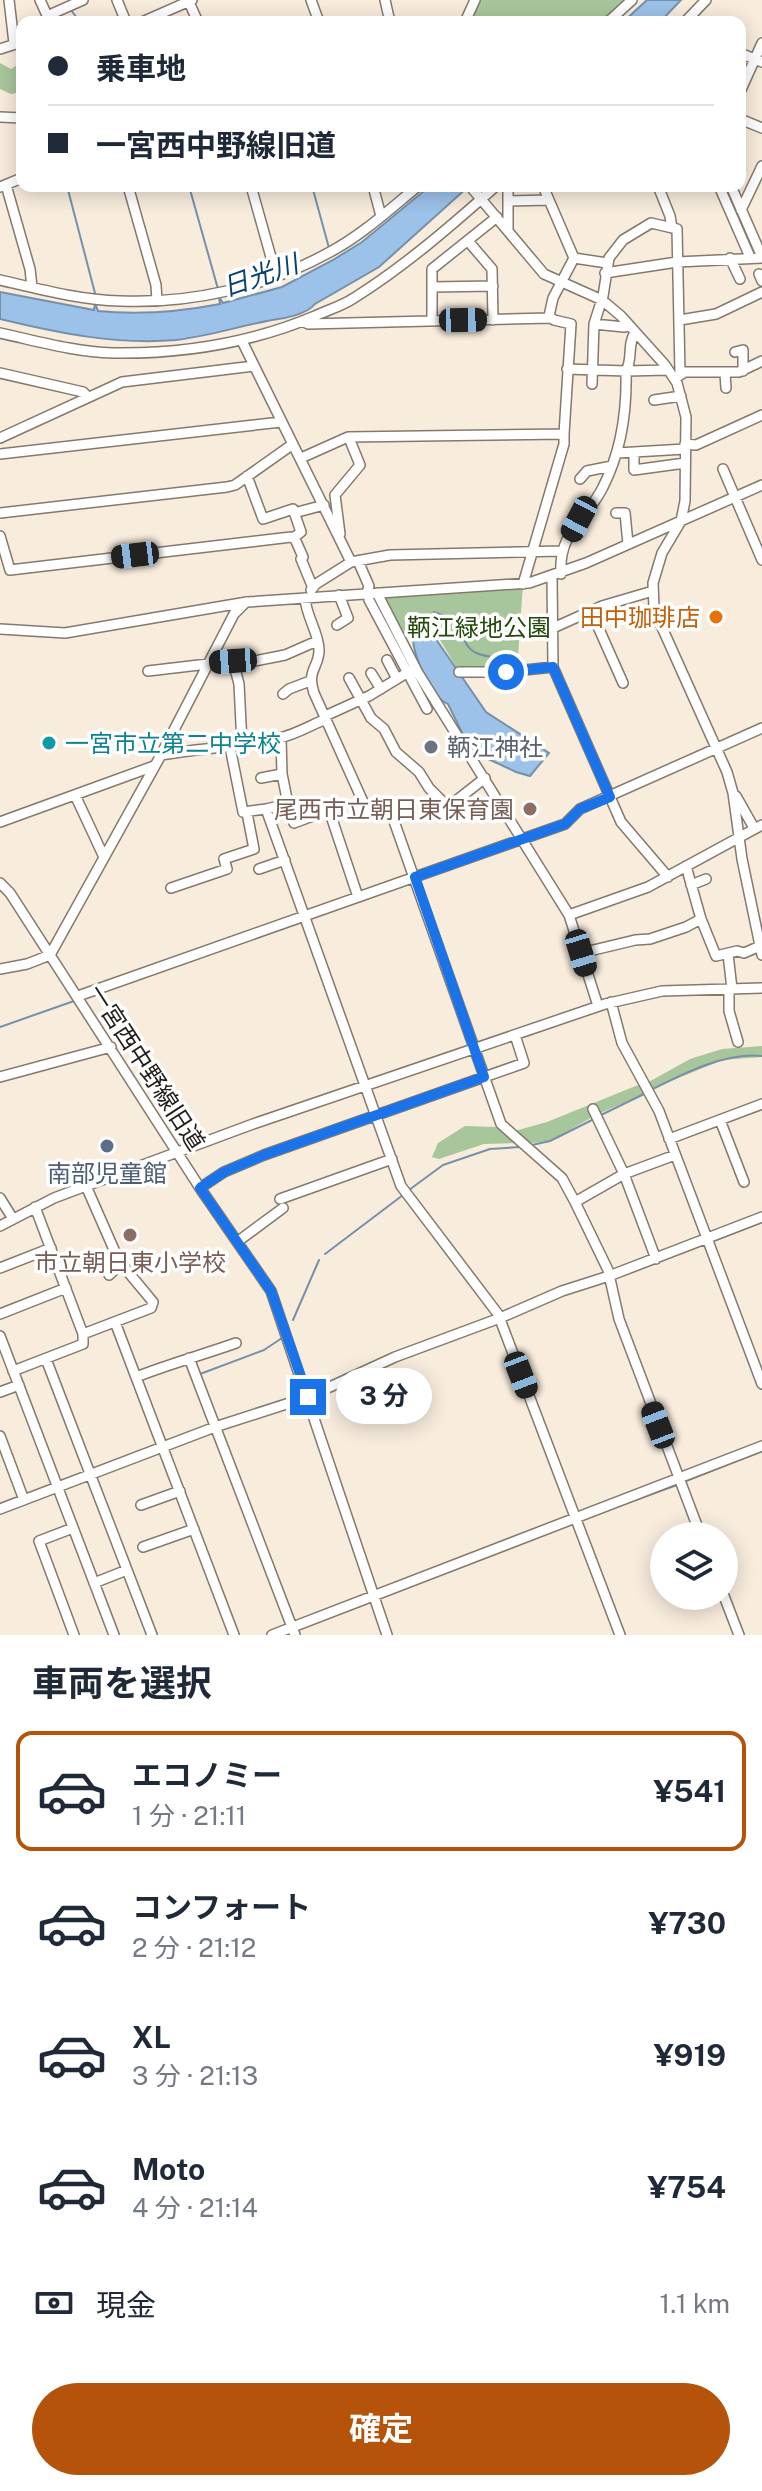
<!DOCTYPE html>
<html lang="ja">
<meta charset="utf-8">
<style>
body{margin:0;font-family:"Public Sans","Noto Sans JP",sans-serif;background:#f6f6f7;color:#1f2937;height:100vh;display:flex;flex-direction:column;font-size:30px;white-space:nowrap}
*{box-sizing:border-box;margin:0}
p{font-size:26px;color:#747a83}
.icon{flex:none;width:44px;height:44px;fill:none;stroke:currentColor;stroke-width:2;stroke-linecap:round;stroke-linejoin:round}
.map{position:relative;height:1635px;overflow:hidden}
.sheet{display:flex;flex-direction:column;background:#fff;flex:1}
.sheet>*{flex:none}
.hud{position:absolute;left:16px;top:16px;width:730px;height:176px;border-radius:16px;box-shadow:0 4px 20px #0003;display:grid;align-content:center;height:176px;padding:0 32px;background:#fff}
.tools{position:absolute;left:650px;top:1522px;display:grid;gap:16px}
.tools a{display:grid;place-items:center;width:88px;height:88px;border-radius:50%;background:#fff;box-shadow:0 4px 20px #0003;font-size:40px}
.end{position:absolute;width:36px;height:36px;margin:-18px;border:10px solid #1a73e8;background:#fff;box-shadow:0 0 0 4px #fff}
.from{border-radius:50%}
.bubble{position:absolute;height:56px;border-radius:28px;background:#fff;box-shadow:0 4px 20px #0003;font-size:26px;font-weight:700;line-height:56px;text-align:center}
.car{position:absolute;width:24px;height:48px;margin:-24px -12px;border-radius:10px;box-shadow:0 0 6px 2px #0007;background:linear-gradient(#222 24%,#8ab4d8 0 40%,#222 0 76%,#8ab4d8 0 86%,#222 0)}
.hud b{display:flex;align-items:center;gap:28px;height:76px;font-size:30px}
.hud b+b{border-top:2px solid #e0e1e3}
.hud i{width:20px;height:20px;background:#1f2937}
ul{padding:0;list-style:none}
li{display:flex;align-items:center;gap:24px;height:120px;margin:0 16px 12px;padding:0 16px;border:4px solid transparent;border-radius:16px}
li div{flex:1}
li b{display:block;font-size:30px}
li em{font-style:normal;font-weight:700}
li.on{border-color:#b45309}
li>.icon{width:72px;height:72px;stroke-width:1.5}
h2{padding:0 32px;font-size:36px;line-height:96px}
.pay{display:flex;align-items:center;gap:20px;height:88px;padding:0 32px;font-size:30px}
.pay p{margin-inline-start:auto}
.primary-button{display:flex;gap:16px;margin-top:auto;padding:16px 32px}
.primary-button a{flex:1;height:92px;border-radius:48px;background:#b45309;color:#fff;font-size:32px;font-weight:700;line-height:92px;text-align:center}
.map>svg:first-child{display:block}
</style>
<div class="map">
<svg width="762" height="1635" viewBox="0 0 762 1635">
<rect width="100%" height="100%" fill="#f8ecdd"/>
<path fill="#a8c69b" d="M479 0H628L603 22H468Z
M22 62V117C20 111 16 105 19 98L16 93 11 94 0 89V63L11 69Z
M523 584 517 671 459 672 433 628 400 638 377 593Z
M762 1046V1057L723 1060 648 1090 645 1084 690 1059 722 1049Z
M638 1085 646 1093 596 1115 550 1141 524 1144 511 1132 547 1122Z
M465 1126 496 1127 517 1143 484 1144 439 1159 432 1157 438 1143Z"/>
<path fill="#9cc2e9" stroke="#7790aa" stroke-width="2" d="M647 0H681L660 22H623Z
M430 186H469L379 267 315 304C307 314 284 319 272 320 240 326 209 336 176 340 116 345 58 333 0 319V292L94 310 95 303 98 311C139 315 179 312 220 304L219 297 223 303 282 287 333 260 362 242Z
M431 632 486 712 549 753 530 776 516 772 471 751 448 704C431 698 413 655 413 638Z"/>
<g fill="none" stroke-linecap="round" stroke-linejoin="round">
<path stroke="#7790aa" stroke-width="2" d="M71 10 80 22
M105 22 119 16
M67 186 96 297
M189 186 218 289
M312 186 329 248
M741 225 754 254
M433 619 434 612 458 621C465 652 473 656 504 658
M0 1027 74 1001
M653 1089C685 1073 726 1052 762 1056
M599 1116 644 1094
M532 1145 550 1141 592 1120
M409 1190 443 1165 490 1149 520 1147
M716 1240 762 1222
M325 1254 403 1195
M293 1320 319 1260
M200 1374 264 1350 282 1338
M686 1481 762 1451
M616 1507 677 1485
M382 1597 400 1590
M358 1607 367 1603"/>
<defs>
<path id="minor" d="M9 0 14 43
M40 0 50 22
M117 0 126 22
M188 0 198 22
M311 0 319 22
M385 0 390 22
M47 16 83 0
M142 22 192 0
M465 22 475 0
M608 22 632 0
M685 22 706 0
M0 49 22 42
M740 53 762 62
M740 92 762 43
M0 117 22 118
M740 119 762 128
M6 185 30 269 32 287
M128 186 156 285 157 301
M251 186 276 275
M373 186 381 216
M470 186 544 274 602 300 621 316 665 365 677 383 686 417 685 501 681 521 662 553 653 583 654 608 660 623 727 772 733 793 742 859 762 955
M508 186V231
M543 186 574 258 553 298 549 316 554 320 571 324 564 434
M658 186 670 216 672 228
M719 186 750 257
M731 186 762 257
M0 187 22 178
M508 201 549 200
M741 210 762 166
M468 241 492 269 493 320
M574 258 607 263
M730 258 740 279
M605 273 677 262 762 258
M759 274 762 281
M0 280C39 289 80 300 120 301 191 304 267 287 330 252 362 235 390 209 418 186
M432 287 493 286
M680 320 716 314 762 292
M302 321 308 324 550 318
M432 321V269L497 217
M594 324 624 327 629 326
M0 333C37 341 75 352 113 353 183 354 251 343 315 316 328 310 342 306 354 298 405 266 451 226 496 186
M635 333C627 344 633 359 626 371L668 370
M242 341 351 562
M735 352 743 350V371
M0 373 83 392 88 397
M725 373 726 388
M677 377 685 372H739L762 361
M592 384 594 324 603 296 609 258 623 240 651 223 677 229 680 373
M654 400 681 396
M0 438 122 382 254 366
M685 444 696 445 762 415
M617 453 685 449
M634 453V470L685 463
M0 454 281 422
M301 458 348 437 564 434V444L523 584
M723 469 762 560
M247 476 263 519 293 509 301 532 293 538
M580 479 587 471 612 466
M0 513 227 487 235 485 293 444
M294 513 324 505
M616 513H625L628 544
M340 534 335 495 360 465 349 438
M0 536 10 570 291 537 295 539 303 557 301 559 313 588
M358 561 369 586 367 593
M561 574C558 531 587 520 603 487 621 452 627 410 626 371L567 369
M552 577 553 667 621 822 668 877
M311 590 316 584 351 562 390 555 560 551
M377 593 418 673 569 915 598 1006
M305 598C306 616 318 631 319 649 320 667 306 669 314 693L369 815 389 807 501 1124 562 1178 575 1202 608 1270 619 1319 701 1536
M369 600 427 709
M591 611 623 683
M337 625 348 618 339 595
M553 628 602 606 653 591
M0 629 65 633 247 602 529 583 586 563 762 485
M387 660 397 679
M234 665 285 655 317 641
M148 671 233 661 239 684 242 744
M459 672H506L553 667
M371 673 381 689
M349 678 371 718 384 729 396 752 419 772 429 788 448 807 485 778
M283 694 289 689 310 681
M325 716 369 696 410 671
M281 738 282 774 288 804 266 809 401 1186 498 1314 620 1635
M230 747 243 812 266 809
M161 755C200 748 240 747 279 738 295 735 311 725 326 719
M261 778 282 774
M75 795 103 855
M736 796 754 828
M288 804 294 823 329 810 358 897
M0 822 154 766
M686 866 701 919 716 956 737 951 744 953 760 946
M259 869 285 860
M0 883 10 893 200 1188 271 1291 387 1635
M691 885 706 879
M171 888 227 869 224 859 254 849 247 813
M569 915 648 887 762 825
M581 953 635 940 650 939 686 927 701 919
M728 954 732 989
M0 969 27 964 50 955 161 755 234 614 246 602
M729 989V1011L738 1042
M78 996 565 824 580 809 762 728
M611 1002 622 1043 659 1111 762 1384
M0 1077 111 1047
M593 1109 624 1174 656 1259
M720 1120 744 1182
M669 1139 762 1104
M200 1188 224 1172 264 1155 524 1063 515 1035
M0 1198 13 1219
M280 1199 392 1159
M575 1202 624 1174 675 1155
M35 1207 83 1334
M0 1226 54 1198 86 1186 253 1124 605 1004 662 991 762 988
M237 1242 283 1208
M0 1268 51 1248
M109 1275 121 1264
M0 1314 66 1288
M115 1322 234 1635
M0 1336 114 1635
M189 1358 295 1635
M46 1359 152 1635
M13 1371 83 1344V1334L151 1308 153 1302 119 1261 86 1186
M136 1377C169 1364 202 1355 236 1343
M0 1392 19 1385
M0 1436 24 1500
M141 1505 180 1491
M0 1509 215 1427 308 1397 395 1357 500 1318 562 1291 609 1276 762 1217
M73 1528 39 1541 74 1635
M143 1547 194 1529
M94 1583 127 1570
M724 1596 739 1635
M272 1635 762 1446"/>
</defs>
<use href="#minor" stroke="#84796c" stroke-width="12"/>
<use href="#minor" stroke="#fff" stroke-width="9"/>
</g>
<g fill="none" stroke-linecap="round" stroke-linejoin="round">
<path stroke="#1a73e8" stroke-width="10" d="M308 1397 271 1291 200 1188 224 1172 264 1155 484 1077 415 877 565 824 580 809 610 797 553 667 506 672"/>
</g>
<circle fill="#e8710a" stroke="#fff" stroke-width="3" cx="716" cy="617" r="8"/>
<circle fill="#0f9aa8" stroke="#fff" stroke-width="3" cx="49" cy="743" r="8"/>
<circle fill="#6b7280" stroke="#fff" stroke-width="3" cx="431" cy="747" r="8"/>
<g fill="#8d6e63" stroke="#fff" stroke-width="3">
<circle cx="530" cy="809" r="8"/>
<circle cx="130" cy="1235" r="8"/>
</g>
<circle fill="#5c6f8a" stroke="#fff" stroke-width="3" cx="107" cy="1146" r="8"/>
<g text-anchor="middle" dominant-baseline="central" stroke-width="7" stroke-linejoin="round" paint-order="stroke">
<g font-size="24" fill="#c56008" stroke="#fff" text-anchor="end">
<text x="700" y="617">田中珈琲店</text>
</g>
<g font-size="24" fill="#22480a" stroke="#fff">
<text x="479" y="627">鞆江緑地公園</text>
</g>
<g font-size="24" fill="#0d838f" stroke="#fff" text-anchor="start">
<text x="65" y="743">一宮市立第二中学校</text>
</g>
<g font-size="24" fill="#5b616d" stroke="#fff" text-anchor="start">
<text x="447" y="747">鞆江神社</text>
</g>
<g font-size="24" fill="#785e54" stroke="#fff" text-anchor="end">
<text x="514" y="809">尾西市立朝日東保育園</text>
<text x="130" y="1262" text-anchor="middle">市立朝日東小学校</text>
</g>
<g font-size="24" fill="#221d18" stroke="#fff">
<text transform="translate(147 1067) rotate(57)">一宮西中野線旧道</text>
</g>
<g font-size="24" fill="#4e5e75" stroke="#fff">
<text x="107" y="1173">南部児童館</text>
</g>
<g font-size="26" font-style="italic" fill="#074271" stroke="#fff">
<text transform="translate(260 275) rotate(-19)">日光川</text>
</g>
</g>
</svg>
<div class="tools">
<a><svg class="icon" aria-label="layers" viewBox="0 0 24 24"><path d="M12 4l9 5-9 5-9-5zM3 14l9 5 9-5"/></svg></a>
</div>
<i class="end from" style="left:506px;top:672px"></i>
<i class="end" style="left:308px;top:1397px"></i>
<div class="bubble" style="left:336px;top:1368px;width:96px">3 分</div>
<i class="car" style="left:463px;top:320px;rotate:89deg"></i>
<i class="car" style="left:579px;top:519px;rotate:208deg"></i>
<i class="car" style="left:135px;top:555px;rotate:263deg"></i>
<i class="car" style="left:233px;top:661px;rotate:266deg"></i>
<i class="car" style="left:581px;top:953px;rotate:163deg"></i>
<i class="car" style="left:521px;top:1375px;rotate:159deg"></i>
<i class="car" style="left:658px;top:1425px;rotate:339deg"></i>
<div class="hud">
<b><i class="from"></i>乗車地</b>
<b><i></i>一宮西中野線旧道</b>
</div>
</div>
<section class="sheet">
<h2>車両を選択</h2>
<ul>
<li class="on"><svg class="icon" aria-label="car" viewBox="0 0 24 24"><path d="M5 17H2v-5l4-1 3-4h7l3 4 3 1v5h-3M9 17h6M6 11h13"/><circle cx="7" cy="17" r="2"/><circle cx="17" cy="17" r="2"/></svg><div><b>エコノミー</b><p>1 分 · 21:11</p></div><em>¥541</em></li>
<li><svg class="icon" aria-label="car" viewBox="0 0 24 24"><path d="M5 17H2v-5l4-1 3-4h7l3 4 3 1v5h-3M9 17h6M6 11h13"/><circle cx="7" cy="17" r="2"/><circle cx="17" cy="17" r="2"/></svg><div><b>コンフォート</b><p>2 分 · 21:12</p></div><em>¥730</em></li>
<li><svg class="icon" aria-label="car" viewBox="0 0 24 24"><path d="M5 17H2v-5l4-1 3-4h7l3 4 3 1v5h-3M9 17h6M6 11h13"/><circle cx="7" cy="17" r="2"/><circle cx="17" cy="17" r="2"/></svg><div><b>XL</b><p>3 分 · 21:13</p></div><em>¥919</em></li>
<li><svg class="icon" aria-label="car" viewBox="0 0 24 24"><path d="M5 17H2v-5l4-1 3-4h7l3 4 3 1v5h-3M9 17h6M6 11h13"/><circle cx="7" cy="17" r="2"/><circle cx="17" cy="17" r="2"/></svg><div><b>Moto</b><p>4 分 · 21:14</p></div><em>¥754</em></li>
</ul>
<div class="pay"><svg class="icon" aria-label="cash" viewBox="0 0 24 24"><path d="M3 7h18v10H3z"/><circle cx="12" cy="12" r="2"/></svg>現金<p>1.1 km</p></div>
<div class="primary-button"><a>確定</a></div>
</section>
